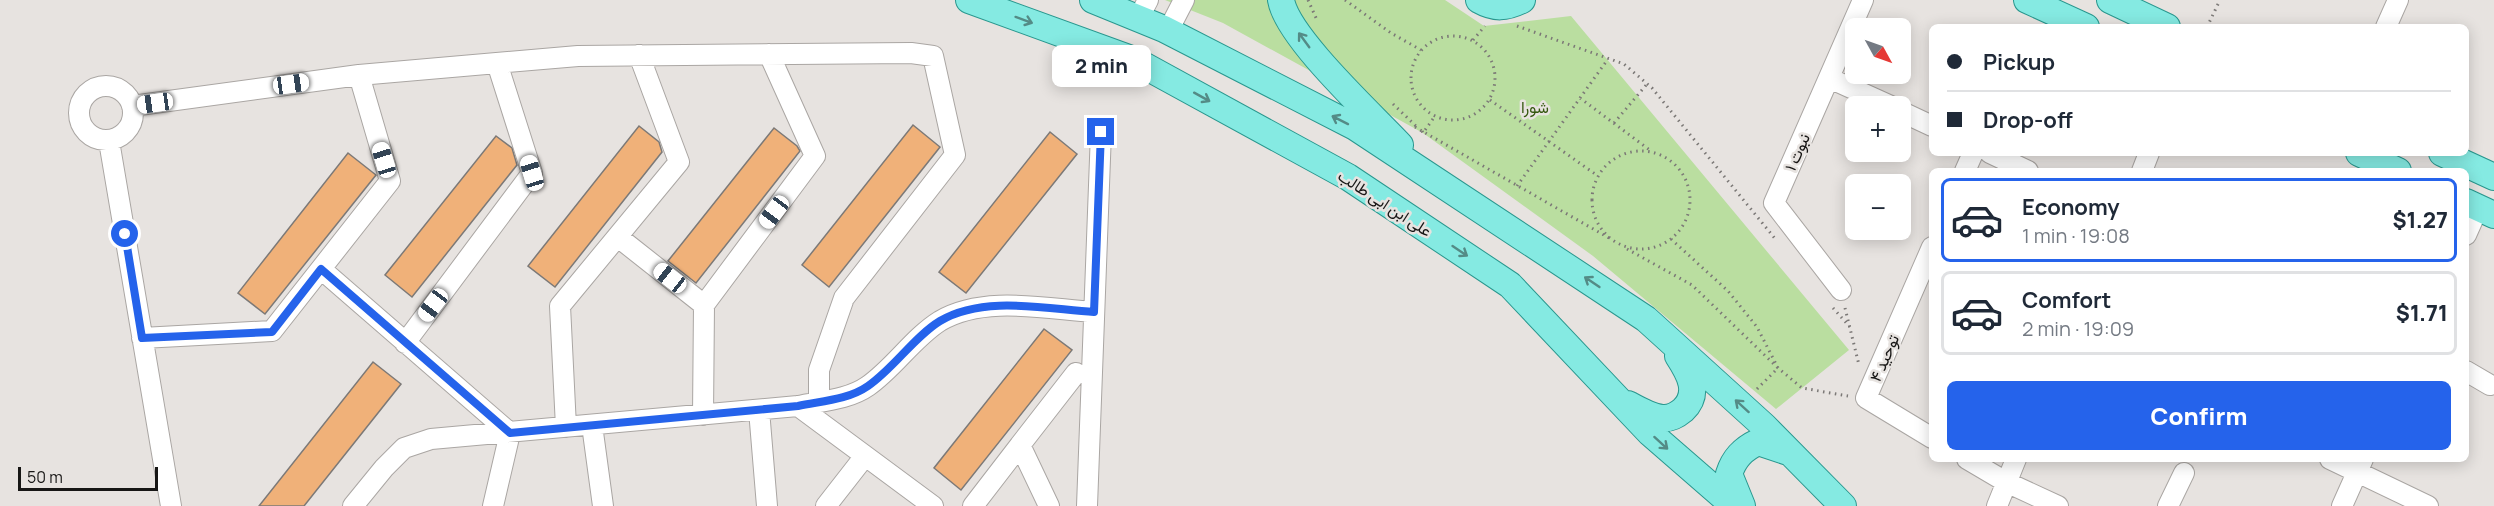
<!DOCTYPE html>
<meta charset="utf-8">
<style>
body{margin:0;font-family:Manrope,Vazirmatn,sans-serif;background:#f6f6f7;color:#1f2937;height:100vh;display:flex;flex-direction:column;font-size:22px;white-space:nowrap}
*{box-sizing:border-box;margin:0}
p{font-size:20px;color:#747a83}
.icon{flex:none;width:33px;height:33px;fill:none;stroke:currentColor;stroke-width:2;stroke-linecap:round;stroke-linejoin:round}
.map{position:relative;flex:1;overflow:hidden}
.details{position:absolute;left:1929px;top:168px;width:540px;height:294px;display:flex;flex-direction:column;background:#fff;border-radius:9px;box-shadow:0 3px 15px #0003}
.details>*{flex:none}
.guide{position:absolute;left:1929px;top:24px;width:540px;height:132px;border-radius:9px;box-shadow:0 3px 15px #0003;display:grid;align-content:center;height:132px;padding:0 18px;background:#fff}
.needle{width:39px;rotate:130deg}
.tools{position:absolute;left:1845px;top:18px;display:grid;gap:12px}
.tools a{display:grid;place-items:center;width:66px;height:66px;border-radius:9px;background:#fff;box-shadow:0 3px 15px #0003;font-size:30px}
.scale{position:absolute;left:18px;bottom:15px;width:140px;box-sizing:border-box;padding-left:6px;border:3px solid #171615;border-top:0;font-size:16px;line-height:21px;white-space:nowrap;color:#171615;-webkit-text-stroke:4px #e7e3e0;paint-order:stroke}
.end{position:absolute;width:27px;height:27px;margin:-14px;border:8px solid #2563eb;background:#fff;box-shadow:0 0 0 3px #fff}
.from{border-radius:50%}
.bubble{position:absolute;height:42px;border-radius:9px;background:#fff;box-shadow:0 3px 15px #0003;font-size:20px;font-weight:800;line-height:42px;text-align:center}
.car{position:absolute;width:18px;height:36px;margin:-18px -9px;border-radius:8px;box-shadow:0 0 4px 2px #0007;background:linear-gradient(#fff 24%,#345 0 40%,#fff 0 76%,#345 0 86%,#fff 0)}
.guide b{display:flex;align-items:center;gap:21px;height:57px;font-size:22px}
.guide b+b{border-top:2px solid #e0e1e3}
.guide i{width:15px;height:15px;background:#1f2937}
ul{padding:10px 0 0;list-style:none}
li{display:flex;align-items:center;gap:18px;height:84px;margin:0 12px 9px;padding:0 6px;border:3px solid #e0e1e3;border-radius:9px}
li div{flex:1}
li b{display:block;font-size:22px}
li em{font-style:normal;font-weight:800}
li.selected{border-color:#2563eb}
li>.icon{width:54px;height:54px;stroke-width:1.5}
.action{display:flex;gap:12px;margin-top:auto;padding:12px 18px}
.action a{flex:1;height:69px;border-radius:9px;background:#2563eb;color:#fff;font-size:24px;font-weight:800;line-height:69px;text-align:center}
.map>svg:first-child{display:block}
</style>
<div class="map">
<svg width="2494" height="506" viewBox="0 0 2494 506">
<rect width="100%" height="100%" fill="#e7e3e0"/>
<path fill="#badea0" d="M1165 0H1445L1484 26 1571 16 1849 350 1776 409 1593 256 1423 133 1223 23Z"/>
<path fill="#f0b179" stroke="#7c7977" stroke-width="1.5" d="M913 125 940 147 829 287 802 265Z
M639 126 659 142 662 152 555 287 528 266Z
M774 128 797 146 800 151 696 283 668 261Z
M1050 132 1077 154 966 293 939 272Z
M496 136 512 148 517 165 412 297 385 275Z
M348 153 376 175 265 314 238 293Z
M1044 329 1072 350 961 490 934 468Z
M373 362 401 384 304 506H259Z"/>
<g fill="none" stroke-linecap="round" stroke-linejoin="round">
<defs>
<path id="minor" d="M1138 19 1148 0
M2386 27 2398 0
M1168 31 1184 0
M1829 78 1891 106
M79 113a27 27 0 1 1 54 0a27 27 0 1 1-54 0Z
M132 106 359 75 578 56 911 53 933 56 955 155 844 298 819 370V402
M1900 111 1932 126
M109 141 171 506
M1990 153 2028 171
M1965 171 1973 153
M2142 171 2149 153
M2466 235 2478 208
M618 237 704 305
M1932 247 1866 398 1932 438
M321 269 510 433 493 506
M1841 290 1774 203 1863 0
M142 338 272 331 390 181 359 75
M405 343 532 173 497 63
M2466 371 2490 385
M798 406 933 506
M759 410 767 506
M703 415 704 305 815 156 769 54
M592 425 603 506
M566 427 560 306 679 162 639 55
M1967 459 2006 482 2058 506
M2330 459 2428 506
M353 506 384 468 404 448 431 439 798 406C821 401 848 400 868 386 894 368 913 338 940 321 984 295 1046 309 1094 312
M826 506 865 456
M973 506 1020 445
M1049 506 1020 445 1076 373
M1087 506 1101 132
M1997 506 2016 459
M2168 506 2184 473
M2342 506 2363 459"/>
<path id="major" d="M969 0 1134 60 1348 177 1510 285 1650 433 1734 506
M1093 0 1164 29 1355 127 1646 319 1764 426 1843 506
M1281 0C1287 37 1372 115 1400 145
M1479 0C1495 9 1506 8 1522 0
M2027 0 2086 27
M2110 0 2167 27
M2359 153 2398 171
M2442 153 2494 177
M2466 202 2494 215
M1628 404C1637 409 1651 417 1662 418 1671 419 1677 415 1683 410 1701 393 1689 373 1678 356
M1742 506 1729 474C1734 458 1743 449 1758 442L1788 452"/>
</defs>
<use href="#minor" stroke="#aaa6a3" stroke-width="22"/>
<use href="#major" stroke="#29978e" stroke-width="28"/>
<path stroke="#7b7876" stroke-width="3" stroke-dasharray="1.5 4.5" stroke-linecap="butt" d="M1308 0 1317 20
M1345 0 1391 33 1421 50
M1517 26 1624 64 1652 88 1777 241
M2207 27 2220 0
M1411 78a42 42 0 1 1 84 0a42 42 0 1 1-84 0Z
M1473 40 1485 26
M1580 98 1651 151
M1490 100 1598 176
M1393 104 1417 127
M1614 123 1647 84
M1415 127 1609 238
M1422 131 1423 133 1435 116
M1592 200a49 49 0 1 1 98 0a49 49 0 1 1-98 0Z
M1517 186 1608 59
M1671 239 1728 291 1757 327 1778 368 1802 388 1848 396
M1627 249 1692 285 1778 368 1757 389
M1833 308 1850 327
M1845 308 1859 365"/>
<use href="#minor" stroke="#fff" stroke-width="20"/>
<use href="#major" stroke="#85eae2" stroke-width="26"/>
</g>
<defs><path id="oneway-shaft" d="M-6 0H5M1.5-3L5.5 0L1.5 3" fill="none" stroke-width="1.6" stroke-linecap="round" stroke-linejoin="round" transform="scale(1.5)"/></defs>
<g stroke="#548b86">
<use href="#oneway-shaft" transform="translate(1024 20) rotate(20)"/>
<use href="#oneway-shaft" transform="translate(1304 40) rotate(-126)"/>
<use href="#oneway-shaft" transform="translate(1202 97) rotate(29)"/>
<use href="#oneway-shaft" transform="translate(1340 120) rotate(-153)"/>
<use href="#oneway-shaft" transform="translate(1460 251) rotate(34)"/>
<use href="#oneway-shaft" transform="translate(1592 282) rotate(-146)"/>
<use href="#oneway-shaft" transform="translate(1742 406) rotate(-138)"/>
<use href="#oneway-shaft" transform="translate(1661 443) rotate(42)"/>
</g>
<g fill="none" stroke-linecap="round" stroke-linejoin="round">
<path stroke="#2563eb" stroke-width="8" d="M125 234 142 338 272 332 321 269 510 433 798 406C821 401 848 400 868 386 894 368 914 337 940 321 984 295 1046 309 1094 312L1101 132"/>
</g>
<g text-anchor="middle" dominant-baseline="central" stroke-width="5" stroke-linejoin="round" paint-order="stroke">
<g font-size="16" fill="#34570e" stroke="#e7e3e0">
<text x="1535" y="107">شورا</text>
</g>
<g font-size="16" fill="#171615" stroke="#e7e3e0">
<text transform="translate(1797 152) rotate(-66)">نبوت ۱</text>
<text transform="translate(1385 203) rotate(33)">علی ابن ابی طالب</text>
<text transform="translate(1884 358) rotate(-66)">توحید ۴</text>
</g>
</g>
</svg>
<div class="tools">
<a><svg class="needle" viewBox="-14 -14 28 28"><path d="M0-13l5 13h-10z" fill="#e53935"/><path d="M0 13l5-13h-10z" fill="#747a83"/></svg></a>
<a>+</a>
<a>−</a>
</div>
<div class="scale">50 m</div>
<i class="end from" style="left:125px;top:234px"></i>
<i class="end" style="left:1101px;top:132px"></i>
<div class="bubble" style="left:1052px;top:45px;width:99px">2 min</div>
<i class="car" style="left:291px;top:84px;rotate:82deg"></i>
<i class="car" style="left:155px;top:103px;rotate:262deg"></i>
<i class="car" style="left:384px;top:160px;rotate:343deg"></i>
<i class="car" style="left:532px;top:173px;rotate:343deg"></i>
<i class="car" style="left:774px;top:212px;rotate:217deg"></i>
<i class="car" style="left:670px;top:278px;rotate:308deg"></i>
<i class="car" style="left:433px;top:305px;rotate:217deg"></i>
<div class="guide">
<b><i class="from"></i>Pickup</b>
<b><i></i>Drop-off</b>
</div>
<section class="details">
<ul>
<li class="selected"><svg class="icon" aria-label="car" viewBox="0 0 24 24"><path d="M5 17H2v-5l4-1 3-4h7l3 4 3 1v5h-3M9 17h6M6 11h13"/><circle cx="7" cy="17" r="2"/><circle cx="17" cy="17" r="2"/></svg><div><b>Economy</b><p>1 min · 19:08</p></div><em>$1.27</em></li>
<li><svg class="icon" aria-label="car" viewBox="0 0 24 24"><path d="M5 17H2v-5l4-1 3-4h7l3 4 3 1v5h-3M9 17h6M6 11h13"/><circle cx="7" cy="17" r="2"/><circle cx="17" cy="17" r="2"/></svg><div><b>Comfort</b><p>2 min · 19:09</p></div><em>$1.71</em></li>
</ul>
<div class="action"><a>Confirm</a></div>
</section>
</div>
